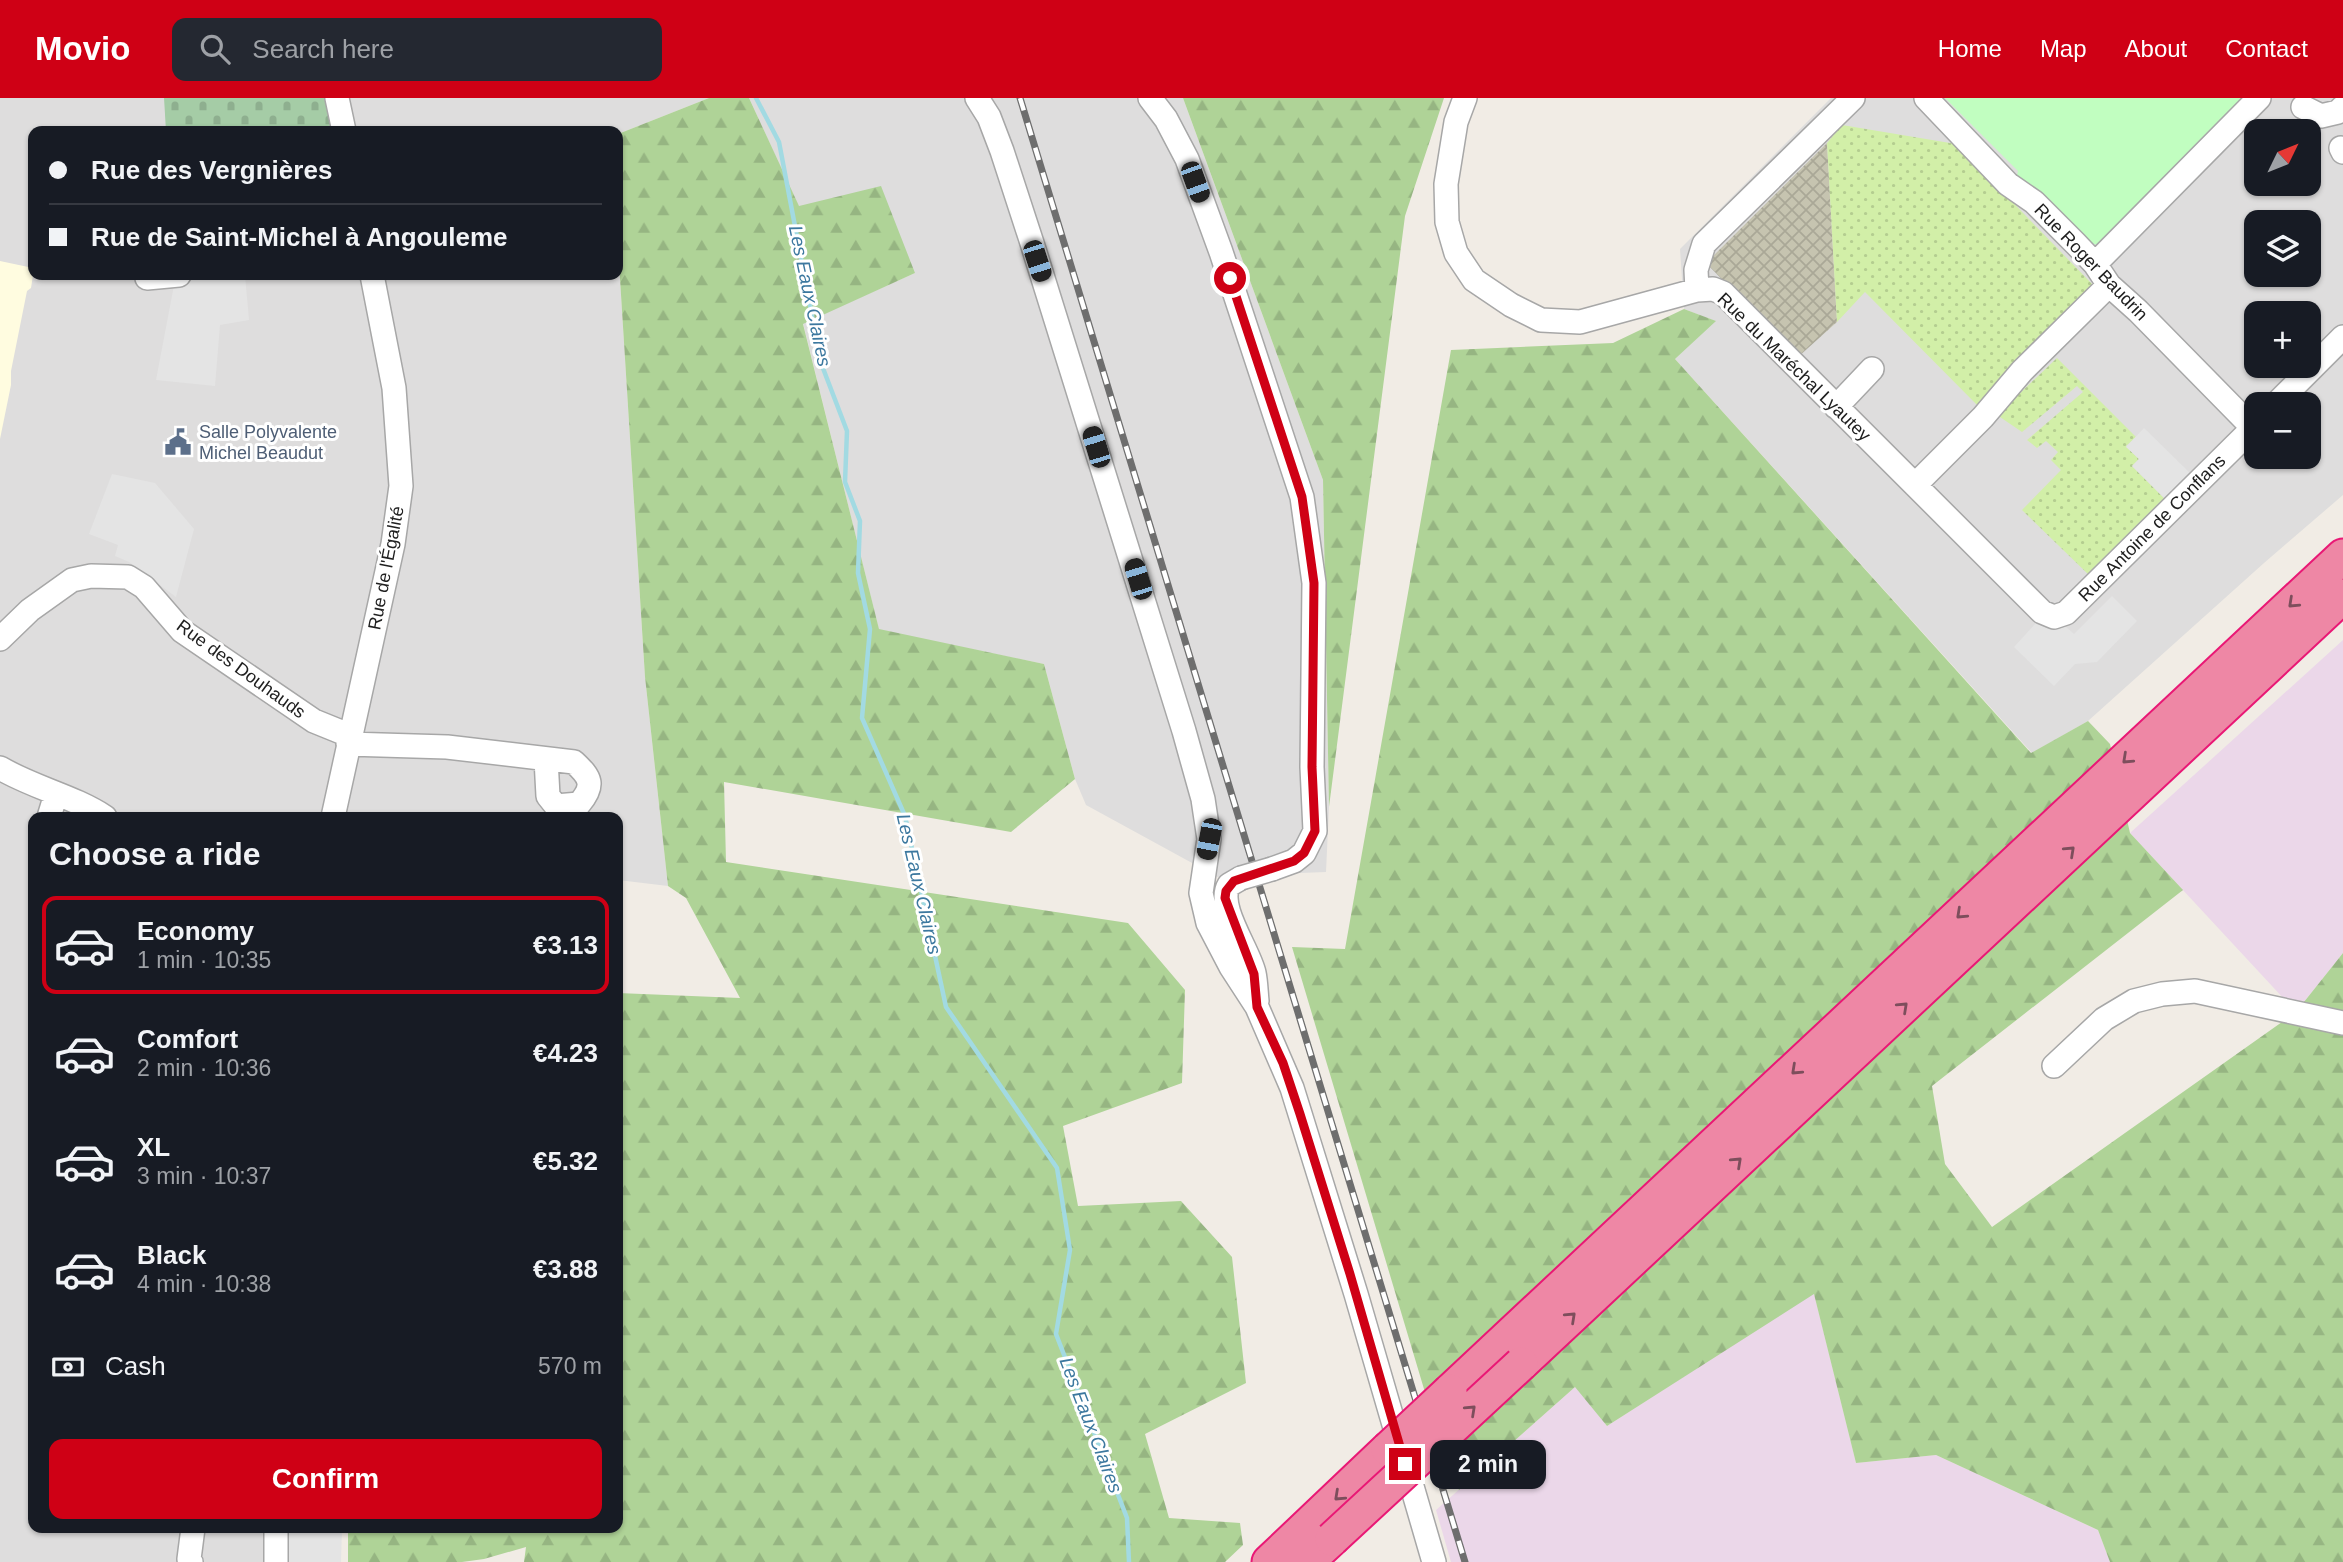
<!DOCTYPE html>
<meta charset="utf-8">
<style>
body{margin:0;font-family:Helvetica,sans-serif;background:#242831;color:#f1f3f6;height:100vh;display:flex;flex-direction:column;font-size:26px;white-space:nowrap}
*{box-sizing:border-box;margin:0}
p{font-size:23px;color:#9ea1a6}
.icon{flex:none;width:38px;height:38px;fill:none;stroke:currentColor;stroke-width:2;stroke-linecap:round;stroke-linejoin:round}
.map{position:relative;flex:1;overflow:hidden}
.drawer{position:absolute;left:28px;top:714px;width:595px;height:721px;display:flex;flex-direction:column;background:#171b24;border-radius:14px;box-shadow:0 2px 5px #0004}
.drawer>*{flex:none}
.guide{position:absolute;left:28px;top:28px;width:595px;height:154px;border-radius:14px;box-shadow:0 2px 5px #0004;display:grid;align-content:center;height:154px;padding:0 21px;background:#171b24}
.needle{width:46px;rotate:47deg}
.fabs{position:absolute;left:2244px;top:21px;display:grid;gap:14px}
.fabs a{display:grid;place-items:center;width:77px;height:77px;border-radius:14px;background:#171b24;box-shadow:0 2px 5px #0004;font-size:35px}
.end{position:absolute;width:32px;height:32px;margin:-16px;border:9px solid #cf0015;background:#fff;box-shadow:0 0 0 4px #fff}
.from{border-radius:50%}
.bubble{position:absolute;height:49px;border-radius:14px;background:#171b24;box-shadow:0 2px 5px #0004;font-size:23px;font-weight:700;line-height:49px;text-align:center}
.car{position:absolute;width:21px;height:42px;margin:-21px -10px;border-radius:9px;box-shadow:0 0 5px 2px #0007;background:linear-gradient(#222 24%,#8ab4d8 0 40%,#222 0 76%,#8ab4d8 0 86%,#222 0)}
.guide b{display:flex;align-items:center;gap:24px;height:66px;font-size:26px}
.guide b+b{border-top:2px solid #363941}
.guide i{width:18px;height:18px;background:#f1f3f6}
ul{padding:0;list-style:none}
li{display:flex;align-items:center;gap:21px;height:98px;margin:0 14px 10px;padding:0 7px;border:4px solid transparent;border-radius:14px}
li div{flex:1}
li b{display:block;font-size:26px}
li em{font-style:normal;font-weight:700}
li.on{border-color:#cf0015}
li>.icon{width:63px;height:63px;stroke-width:1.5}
h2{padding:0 21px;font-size:32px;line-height:84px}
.pay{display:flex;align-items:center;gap:18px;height:77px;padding:0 21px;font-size:26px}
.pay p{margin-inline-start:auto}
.primary-button{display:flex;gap:14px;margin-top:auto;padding:14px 21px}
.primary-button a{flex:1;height:80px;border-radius:14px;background:#cf0015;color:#fff;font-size:28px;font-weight:700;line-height:80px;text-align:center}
header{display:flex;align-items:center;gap:42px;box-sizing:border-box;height:98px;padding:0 35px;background:#cf0015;color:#fff}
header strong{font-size:33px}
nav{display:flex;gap:38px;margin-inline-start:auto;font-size:24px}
.search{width:490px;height:63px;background:#242831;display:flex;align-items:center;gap:18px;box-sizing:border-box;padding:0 24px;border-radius:14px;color:#9ea1a6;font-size:26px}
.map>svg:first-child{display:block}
</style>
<header>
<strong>Movio</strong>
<div class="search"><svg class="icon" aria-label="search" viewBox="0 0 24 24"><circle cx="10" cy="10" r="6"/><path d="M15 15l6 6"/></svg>Search here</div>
<nav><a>Home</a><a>Map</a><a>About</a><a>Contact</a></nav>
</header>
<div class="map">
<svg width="2343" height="1464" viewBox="0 0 2343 1464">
<defs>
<pattern id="construction-cross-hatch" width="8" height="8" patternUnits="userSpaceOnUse" patternTransform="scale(1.75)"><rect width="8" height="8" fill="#c6c4b0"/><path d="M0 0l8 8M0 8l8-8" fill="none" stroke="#aaa897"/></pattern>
<pattern id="grass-dots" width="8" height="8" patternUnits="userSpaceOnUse" patternTransform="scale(1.75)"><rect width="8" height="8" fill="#d2efa8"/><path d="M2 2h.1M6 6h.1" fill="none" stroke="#b4cd90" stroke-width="1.8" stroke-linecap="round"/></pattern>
<pattern id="forest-firs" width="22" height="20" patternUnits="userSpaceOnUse" patternTransform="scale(1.75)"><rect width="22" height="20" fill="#afd397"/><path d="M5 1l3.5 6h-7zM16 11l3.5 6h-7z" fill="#96b582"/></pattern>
<pattern id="cemetery-stones" width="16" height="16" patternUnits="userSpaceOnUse" patternTransform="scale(1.75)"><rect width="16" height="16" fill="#a5cca6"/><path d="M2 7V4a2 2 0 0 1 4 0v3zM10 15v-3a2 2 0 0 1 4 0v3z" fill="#8eaf8f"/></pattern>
</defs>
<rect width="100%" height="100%" fill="#f1ece5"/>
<path fill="#dedddd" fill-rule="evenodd" d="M0 0H709L618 36V33H33V177H618V149L645 579 668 788 618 782V719H33V1430H294L293 1464H0Z
M749 0H1183L1323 382 1329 709 1326 774 1274 776 1236 789 1086 707 1075 681 1044 566 879 532 803 225 915 175 799 109Z
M1831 0H2343V397L2264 465 2088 623 2032 655 1675 261 1715 223 1684 211 1680 151ZM2256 33H2308V86H2256ZM2256 124H2308V177H2256ZM2256 215H2308V268H2256ZM2256 306H2308V359H2256Z"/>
<path fill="#ebd7e9" d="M2343 542V855L2296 914 2130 735Z
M1814 1195 1856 1365 1936 1357 2098 1432 2110 1464H1451L1436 1412 1576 1288 1607 1328Z"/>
<path fill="#fffce0" d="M0 163 33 170V177L31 190 27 193 11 273V287L0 341Z"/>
<path fill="url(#construction-cross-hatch)" d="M1827 45 1837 224 1798 259 1706 165Z"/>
<path fill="url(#grass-dots)" d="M1842 27 1956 46 2094 188 1979 309 1865 194 1837 224 1827 45Z
M2057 260 2136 339 2126 348 2139 361 2132 368 2167 403 2091 479 2022 412 2061 372 2051 362 2058 354 2046 343 2037 350 2027 342 2083 294 2077 288 2022 334 1997 317Z"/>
<path fill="url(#forest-firs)" d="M709 0H749L799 108 881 88 915 175 803 226 879 531 1044 566 1075 681 1011 734 724 684 726 764 1128 825 1185 892 1182 985 1063 1028 1078 1108 1181 1103 1232 1159 1246 1285 1145 1336 1169 1420 1240 1425 1243 1447 1225 1464H524L526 1449 484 1461 462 1464H348V1430H618V895L740 900 686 800 668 788 645 579 618 149V36Z
M1183 0H1444L1405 118 1329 709 1323 382Z
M1684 211 1716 223 1675 261 2031 655 2088 623 2110 646 2130 735 2183 792 1932 988 1945 1066 1992 1129 2296 914 2343 855V1464H2110L2098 1432 1936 1357 1856 1365 1814 1196 1607 1328 1575 1289 1459 1392 1424 1291 1292 849 1345 851 1451 252 1613 245Z"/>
<path fill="url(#cemetery-stones)" d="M164 0H328L334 33H166Z"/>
<path fill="#c1fec0" d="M1945 0H2248L2104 144 2097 147 2086 143 2016 82 2018 73Z"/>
<path fill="#e4e4e4" d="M204 177H245L249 222 220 227 215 288 156 282 175 182Z
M2144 330 2192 377 2167 403 2132 368 2139 361 2126 349Z
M112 376 155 385 194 431 176 499 129 464 115 458 118 447 89 436Z
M2112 498 2137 523 2097 564 2075 566 2054 588 2014 549 2036 525 2047 530H2062L2065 528 2074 536Z
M288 1430H342L341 1464H287Z"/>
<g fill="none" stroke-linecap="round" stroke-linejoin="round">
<path stroke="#a2dae2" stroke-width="4.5" d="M756 0 779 44 821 265 847 333 845 384 860 423 858 475 870 531 862 620 905 718 946 909 1057 1070 1070 1152 1056 1236 1127 1420 1129 1464"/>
<defs>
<path id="minor" d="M337 0 344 33
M977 0 989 19 1002 53 1032 145 1184 633 1203 701 1209 741 1201 795 1208 825 1231 869 1257 909 1292 990 1356 1196 1434 1464
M1150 0 1166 21 1187 61 1221 154 1302 399 1314 485 1312 669 1315 733 1304 755 1294 763 1272 771
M1465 0 1456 24 1446 86 1447 124 1456 155 1474 182 1511 207 1541 222 1580 224 1697 192 1713 191 1723 195 2042 514 2054 519 2066 515 2256 327
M1926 0 2008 86 2034 104 2076 146 2095 166 2109 187 2138 213 2253 330
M2303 9 2321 18 2338 14 2343 9
M2341 50 2343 54
M2095 166 2259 0
M147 180 179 177
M1697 192 1696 172 1704 146 1853 0
M2276 306 2343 239
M1836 309 1872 271
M1915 387 1983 319 2022 273 2109 187
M0 541 30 512 72 482 91 478 128 479 144 489 182 533 314 623 351 638
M348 646 447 649 574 664C591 680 595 687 579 706L556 708 548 698 546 661
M0 670C34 690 73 698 105 719
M49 719 56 696
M333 719 393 446 401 388 394 290 372 177
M1241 780 1229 787C1216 808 1249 852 1254 875 1256 884 1256 894 1257 903
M2054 968 2104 921 2134 903 2162 896 2195 893 2343 925
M191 1464 189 1461 193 1430
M276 1464V1430"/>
<path id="highway" d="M1521 1266 2343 498
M1450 1293 2343 458
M1269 1464 1388 1351
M1307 1464 1332 1441"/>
</defs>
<use href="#minor" stroke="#a7a7a7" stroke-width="26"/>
<use href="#highway" stroke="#e91875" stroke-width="37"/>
<use href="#minor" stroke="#fff" stroke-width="23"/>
<use href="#highway" stroke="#ee87a5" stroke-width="33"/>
<defs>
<path id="rail" d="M1020 0 1465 1464"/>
</defs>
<use href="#rail" stroke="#6e6e6e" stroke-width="7"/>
<use href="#rail" stroke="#fff" stroke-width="4.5" stroke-dasharray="13" stroke-linecap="butt"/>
<defs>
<path id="minor-bridge" d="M1241 780 1272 771"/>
<path id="highway-bridge" d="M1388 1351 1450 1293
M1332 1441 1521 1266"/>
</defs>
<use href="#minor-bridge" stroke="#a7a7a7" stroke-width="26" stroke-linecap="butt"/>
<use href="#highway-bridge" stroke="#e91875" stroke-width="37" stroke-linecap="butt"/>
<use href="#minor-bridge" stroke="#fff" stroke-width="23"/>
<use href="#highway-bridge" stroke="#ee87a5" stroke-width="33"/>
</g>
<defs><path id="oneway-chevron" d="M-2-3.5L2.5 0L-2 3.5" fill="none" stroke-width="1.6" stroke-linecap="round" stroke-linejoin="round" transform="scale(1.75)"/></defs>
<g stroke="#7d4e5c">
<use href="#oneway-chevron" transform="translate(2293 505) rotate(137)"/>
<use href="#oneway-chevron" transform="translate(2127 661) rotate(137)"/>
<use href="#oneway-chevron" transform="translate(2070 753) rotate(-43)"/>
<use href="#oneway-chevron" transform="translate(1961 816) rotate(137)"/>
<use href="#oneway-chevron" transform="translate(1903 909) rotate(-43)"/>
<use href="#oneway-chevron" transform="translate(1796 972) rotate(137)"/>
<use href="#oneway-chevron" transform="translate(1737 1064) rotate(-43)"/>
<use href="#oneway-chevron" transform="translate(1571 1219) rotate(-43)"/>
<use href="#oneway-chevron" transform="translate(1471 1312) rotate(-43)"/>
<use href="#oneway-chevron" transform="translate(1339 1398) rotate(137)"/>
</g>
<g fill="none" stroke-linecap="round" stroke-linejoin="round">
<path stroke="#cf0015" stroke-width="9" d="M1230 180 1302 399 1314 485 1312 669 1315 733 1304 755 1294 763 1234 783 1226 793 1225 800 1254 876 1257 909 1283 965 1300 1016 1350 1176 1405 1366"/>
</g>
<defs>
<symbol id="civic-bare" viewBox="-9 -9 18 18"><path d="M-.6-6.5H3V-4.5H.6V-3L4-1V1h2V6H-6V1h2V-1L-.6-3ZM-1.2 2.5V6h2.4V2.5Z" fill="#5c6f8a" stroke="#fff" stroke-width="2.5" paint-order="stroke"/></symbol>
</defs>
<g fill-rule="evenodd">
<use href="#civic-bare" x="159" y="325" width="38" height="38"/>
</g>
<g text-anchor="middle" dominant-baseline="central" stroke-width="6" stroke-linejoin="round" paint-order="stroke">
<g font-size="18" fill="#202020" stroke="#fff">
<text transform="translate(2091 164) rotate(46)">Rue Roger Baudrin</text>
<text transform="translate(1794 269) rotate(44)">Rue du Maréchal Lyautey</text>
<text transform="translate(2152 430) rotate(-45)">Rue Antoine de Conflans</text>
<text transform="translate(386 470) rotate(-79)">Rue de l'Égalité</text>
<text transform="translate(241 571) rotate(36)">Rue des Douhauds</text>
</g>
<g font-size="18" fill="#4e5e75" stroke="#fff" text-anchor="start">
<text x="199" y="334">Salle Polyvalente<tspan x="199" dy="21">Michel Beaudut</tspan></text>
</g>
<g font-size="19" font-style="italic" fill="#3c789f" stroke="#fff">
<text transform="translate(810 198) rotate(78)">Les Eaux Claires</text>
<text transform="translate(919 786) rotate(77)">Les Eaux Claires</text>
<text transform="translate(1091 1327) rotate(69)">Les Eaux Claires</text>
</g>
</g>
</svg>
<div class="fabs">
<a><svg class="needle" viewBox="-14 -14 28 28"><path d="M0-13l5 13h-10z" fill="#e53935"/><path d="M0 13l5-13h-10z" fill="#9ea1a6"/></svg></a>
<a><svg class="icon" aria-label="layers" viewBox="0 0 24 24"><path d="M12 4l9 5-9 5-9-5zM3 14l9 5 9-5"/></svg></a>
<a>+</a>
<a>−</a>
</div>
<i class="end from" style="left:1230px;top:180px"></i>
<i class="end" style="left:1405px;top:1366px"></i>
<div class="bubble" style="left:1430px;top:1342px;width:116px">2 min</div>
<i class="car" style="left:1195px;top:84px;rotate:160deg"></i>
<i class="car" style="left:1037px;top:163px;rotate:162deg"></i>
<i class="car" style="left:1096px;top:349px;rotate:343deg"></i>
<i class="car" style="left:1138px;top:481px;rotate:343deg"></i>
<i class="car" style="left:1209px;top:741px;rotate:191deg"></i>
<div class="guide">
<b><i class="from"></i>Rue des Vergnières</b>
<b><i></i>Rue de Saint-Michel à Angouleme</b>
</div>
<section class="drawer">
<h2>Choose a ride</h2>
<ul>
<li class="on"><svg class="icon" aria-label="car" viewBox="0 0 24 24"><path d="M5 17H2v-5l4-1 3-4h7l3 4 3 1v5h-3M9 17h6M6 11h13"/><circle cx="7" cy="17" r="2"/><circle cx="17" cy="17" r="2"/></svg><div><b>Economy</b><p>1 min · 10:35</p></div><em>€3.13</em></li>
<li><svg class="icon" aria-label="car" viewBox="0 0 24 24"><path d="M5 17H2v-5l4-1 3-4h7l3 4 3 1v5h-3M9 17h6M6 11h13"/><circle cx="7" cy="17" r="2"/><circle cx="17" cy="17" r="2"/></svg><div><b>Comfort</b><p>2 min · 10:36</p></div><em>€4.23</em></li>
<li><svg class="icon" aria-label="car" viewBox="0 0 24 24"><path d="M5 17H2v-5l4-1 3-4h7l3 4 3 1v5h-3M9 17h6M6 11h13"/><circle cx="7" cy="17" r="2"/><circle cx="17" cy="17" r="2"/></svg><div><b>XL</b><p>3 min · 10:37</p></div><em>€5.32</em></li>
<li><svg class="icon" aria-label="car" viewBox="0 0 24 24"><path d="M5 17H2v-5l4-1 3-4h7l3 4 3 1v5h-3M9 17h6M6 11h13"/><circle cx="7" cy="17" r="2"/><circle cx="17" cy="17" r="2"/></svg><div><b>Black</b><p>4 min · 10:38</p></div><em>€3.88</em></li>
</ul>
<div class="pay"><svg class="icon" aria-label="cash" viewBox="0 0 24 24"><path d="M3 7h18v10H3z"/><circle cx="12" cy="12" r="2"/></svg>Cash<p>570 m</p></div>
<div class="primary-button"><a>Confirm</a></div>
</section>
</div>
